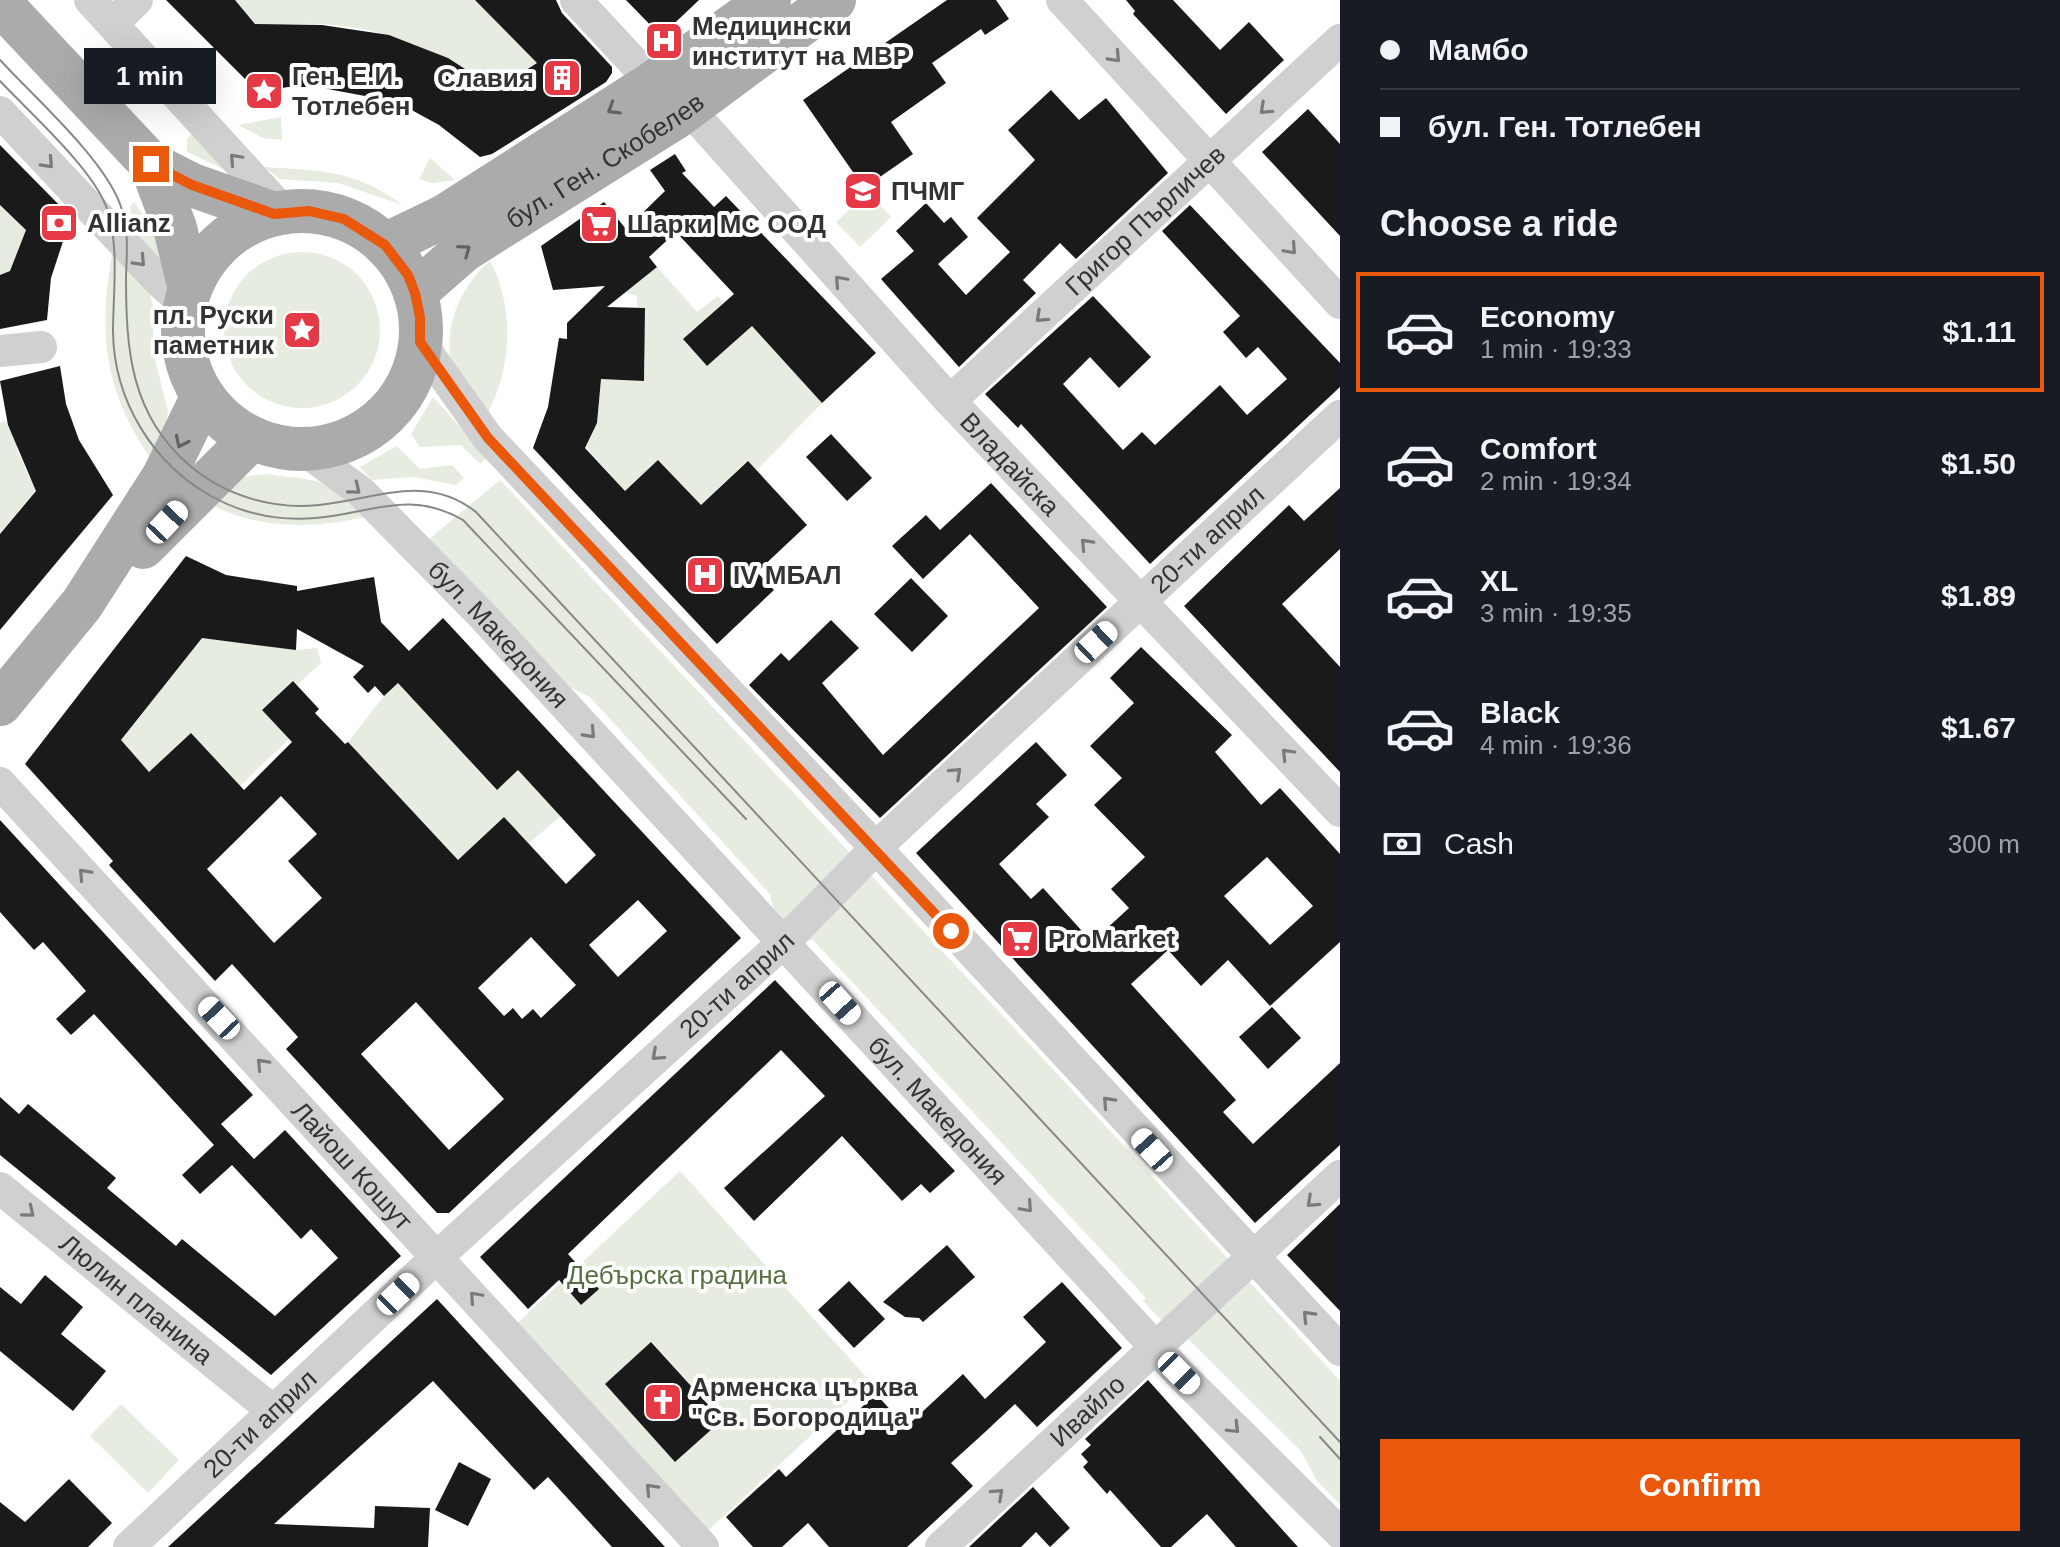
<!DOCTYPE html>
<meta charset="utf-8">
<style>
body{margin:0;font-family:Helvetica,sans-serif;background:#242831;color:#f1f3f6;height:100vh;display:flex;flex-direction:column;font-size:30px;white-space:nowrap}
*{box-sizing:border-box;margin:0}
p{font-size:26px;color:#9ea1a6}
.icon{flex:none;width:44px;height:44px;fill:none;stroke:currentColor;stroke-width:2;stroke-linecap:round;stroke-linejoin:round}
.map{position:relative;flex:1;overflow:hidden}
.sheet{display:flex;flex-direction:column;background:#171b24;width:720px}
.sheet>*{flex:none}
.top-card{display:grid;align-content:center;height:176px;padding:0 40px;background:#171b24}
.end{position:absolute;width:36px;height:36px;margin:-18px;border:10px solid #ea580c;background:#fff;box-shadow:0 0 0 4px #fff}
.from{border-radius:50%}
.bubble{position:absolute;height:56px;border-radius:0px;background:#171b24;box-shadow:0 8px 32px #0002;font-size:26px;font-weight:700;line-height:56px;text-align:center}
.car{position:absolute;width:24px;height:48px;margin:-24px -12px;border-radius:10px;box-shadow:0 0 6px 2px #0007;background:linear-gradient(#fff 24%,#345 0 40%,#fff 0 76%,#345 0 86%,#fff 0)}
.top-card b{display:flex;align-items:center;gap:28px;height:76px;font-size:30px}
.top-card b+b{border-top:2px solid #363941}
.top-card i{width:20px;height:20px;background:#f1f3f6}
ul{padding:0;list-style:none}
li{display:flex;align-items:center;gap:24px;height:120px;margin:0 16px 12px;padding:0 24px;border:4px solid transparent;border-radius:0px}
li div{flex:1}
li b{display:block;font-size:30px}
li em{font-style:normal;font-weight:700}
li.current{border-color:#ea580c}
li>.icon{width:72px;height:72px;stroke-width:1.5}
h2{padding:0 40px;font-size:36px;line-height:96px}
.pay{display:flex;align-items:center;gap:20px;height:88px;padding:0 40px;font-size:30px}
.pay p{margin-inline-start:auto}
.cta{display:flex;gap:16px;margin-top:auto;padding:16px 40px}
.cta a{flex:1;height:92px;border-radius:0px;background:#ea580c;color:#fff;font-size:32px;font-weight:700;line-height:92px;text-align:center}
main{display:flex;flex:1;min-height:0}
.map>svg:first-child{display:block}
</style>
<main>
<div class="map">
<svg width="1340" height="1547" viewBox="0 0 1340 1547">
<rect width="100%" height="100%" fill="#fff"/>
<path fill="#e6ecdf" fill-rule="evenodd" d="M235 0H475L537 63 496 89C419 40 352 13 259 28Z
M281 117 282 140 263 138 238 125Z
M195 131 236 175 187 152V139Z
M430 158 455 180 432 183 419 179Z
M264 167C322 171 353 169 403 205L338 183 280 179Z
M868 192 891 217 860 247 836 222Z
M134 202C149 222 162 242 158 267L135 242 130 207Z
M0 205 26 230 10 271 0 275Z
M113 249 149 291 153 306V352L168 411 166 425 151 459C103 389 98 331 113 249Z
M224 330a78 78 0 1 1 156 0a78 78 0 1 1-156 0Z
M490 261C515 307 512 369 487 414 478 402 463 389 456 375 438 337 460 285 490 261Z
M657 267 697 312 718 296 723 303 683 339 706 365 745 318 822 403 757 470 747 461 693 512 688 491 659 460 625 491 586 447 597 423 601 379 644 380 645 357 625 356 601 332H645V308L637 307V296L625 292Z
M433 397 487 457 480 464 461 445 420 447 411 434Z
M19 417 27 442 16 447 30 479 34 475 39 486 0 533V423Z
M397 446 420 469 452 465 464 478 456 485 413 477 372 480 360 467Z
M267 474C319 482 328 475 365 517 310 529 258 530 206 502L234 478Z
M500 480C780 780 1064 1077 1340 1381V1504L1317 1481 1301 1451 1187 1338 1182 1342 1143 1301 1146 1298 813 940 799 942 775 917 770 894 590 697 569 687 428 540Z
M202 637 296 650 317 648 321 663 297 685 292 681 262 710 289 739 240 786 191 733 149 772 143 766 93 777Z
M410 671 424 711 451 740 493 742 471 763 496 790 518 770 537 790 573 756 599 784 529 843 504 817 458 860 348 742 384 696Z
M680 1171 870 1381 701 1537 511 1329ZM652 1342 722 1419 676 1462 605 1384Z
M121 1404 179 1460 148 1493 90 1436Z"/>
<path fill="#1a1a1a" fill-rule="evenodd" d="M166 0H235L255 24 322 25 389 35 448 58 496 89 537 63 475 0H556L562 13 612 67V73L606 82 492 154 480 157 439 125 397 102 317 87H288L258 92Z
M626 0H699L661 36Z
M947 0H996L1009 19 985 35 981 29 932 63 946 83 891 122 913 154 864 188 803 100Z
M1126 0H1173L1220 50 1249 22 1284 60 1226 114 1133 14 1135 11Z
M1051 90 1079 120 1106 98 1168 173 1076 259 1060 243 1023 280 1036 293 959 367 881 279 914 251 896 231 926 203 944 223 951 217 968 237 938 264 966 295 1010 252 977 218 1035 160 1008 130Z
M1308 109 1340 144V236L1262 152Z
M0 145 71 217 51 278 47 320 0 329V275L10 271 26 230 0 205Z
M675 154 686 171 682 173 714 207 726 196 876 353 822 403 752 326 707 366 683 339 734 294 676 232 649 257 657 267 607 307 645 308 644 381 601 379 597 423 585 448 625 491 658 460 701 505 748 461 807 525 757 572 774 590 717 644 533 448 548 407 559 338 567 339V323L605 286 553 290 541 246 604 202 626 229 665 191 650 170Z
M1190 205 1340 363V387L1150 564 1021 424 1018 428 985 394 1093 296 1151 357 1119 388 1090 357 1063 384 1123 450 1142 432 1155 445 1220 385 1247 415 1287 379 1258 347 1246 358 1223 332 1240 316 1162 231Z
M60 366 66 404 79 440 113 495 0 630V534L36 491 8 425 0 381Z
M831 434 872 478 847 501 806 457Z
M991 483 1107 607 880 818 749 685 781 653 789 661 831 620 859 648 822 683 883 755 1039 608 970 534 923 579 892 546 926 515 940 530Z
M1340 488V549L1282 604 1340 667V772L1184 606 1289 505 1304 521Z
M186 556 226 575 297 586V591L374 577 381 622 409 651 443 618 741 938 449 1213H437L286 1049 298 1037 232 964 215 981 109 865 113 861 25 764ZM297 629 364 666 353 677 368 693 375 686 384 696 398 683 497 790 518 770 596 855 566 884 504 817 458 860 348 742 345 744 315 713 319 709 293 681 262 710 292 742 244 790 191 733 149 772 121 740 202 638 296 650ZM281 796 317 834 288 861 322 898 274 943 207 869ZM638 900 667 931 618 977 589 945ZM531 937 576 985 541 1018 533 1009 522 1019 513 1008 504 1016 478 988ZM416 1002 504 1099 449 1150 361 1054Z
M911 578 948 616 912 652 874 614Z
M1141 647 1232 735 1215 752 1261 805 1280 788 1340 854V942L1270 1006 1228 960 1201 986 1168 950 1131 984 1236 1100 1223 1112 1253 1144 1340 1063V1145L1255 1223 916 853 1036 742 1067 775 1036 804 1049 817 999 864 1031 899 1043 888 1092 942 1129 908 1111 889 1145 857 1094 805 1122 778 1090 746 1134 703 1110 678ZM1267 857 1313 906 1270 945 1224 896Z
M0 820 253 1095 221 1124 254 1159 285 1130 401 1256 271 1375 0 1155V1097L19 1114 28 1104 116 1178 107 1188 176 1246 182 1239 275 1316 338 1258 311 1229 301 1239 232 1165 200 1194 182 1175 214 1145 94 1014 71 1035 56 1019 86 991 43 942 34 950 0 912Z
M775 980 955 1171 930 1193 921 1184 902 1201 842 1136 754 1221 724 1188 825 1096 781 1050 568 1254 599 1289 581 1305 559 1280 528 1309 480 1257Z
M1272 1007 1301 1038 1268 1069 1239 1037Z
M1340 1204V1311L1287 1255Z
M947 1245 975 1277 923 1322 919 1318 905 1317 883 1302Z
M45 1275 83 1307 61 1334 106 1371 73 1411 0 1351V1287L21 1304Z
M849 1281 885 1319 854 1348 818 1310Z
M1062 1282 1122 1348 1037 1427 1015 1404 984 1433 951 1463 973 1486 907 1547H829L808 1523 782 1547H753L726 1517 779 1469 786 1477 876 1394 906 1427 963 1374 985 1399 1046 1342 1023 1317Z
M437 1299 665 1547H612L548 1477 534 1490 433 1381 274 1524 374 1528 375 1506 430 1508 428 1547H168Z
M651 1342 722 1420 675 1462 605 1384Z
M1148 1380 1215 1455 1298 1547H1236L1207 1514 1171 1547H1161L1110 1490 1107 1494 1083 1467 1088 1462 1081 1454 1091 1445 1085 1439Z
M459 1462 491 1479 468 1526 435 1510Z
M69 1479 112 1523 88 1547H0V1502L25 1522Z
M1033 1487 1070 1528 1050 1547 1036 1532 1021 1547H969Z"/>
<g fill="none" stroke-linecap="round" stroke-linejoin="round">
<g stroke="#d0d0d0" stroke-width="32">
<path d="M90 0 284 212"/>
<path d="M576 0 653 83"/>
<path d="M1062 0 1340 303"/>
<path d="M112 24 137 0"/>
<path id="s1" d="M688 108 950 401 1340 811"/>
<path d="M0 112 160 282 186 305"/>
<path d="M420 342 488 438 876 848 1340 1350"/>
<path d="M0 351 41 347"/>
<path id="s2" d="M950 401 1340 40"/>
<path id="s3" d="M303 449 361 492 481 614 1179 1373 1340 1533"/>
<path id="s4" d="M0 783 703 1547"/>
<path id="s5" d="M0 1188 273 1411"/>
<path id="s6" d="M129 1547 438 1256 784 942 887 837 1340 416"/>
<path id="s7" d="M941 1547 1340 1176"/>
</g>
<g stroke="#ababab" stroke-width="44">
<path d="M0 3 151 164 192 185 274 214"/>
<path d="M151 164 175 228 190 289"/>
<circle cx="302" cy="330" r="119"/>
<path d="M385 245 445 216 653 83 769 0"/>
<path id="s8" d="M415 293 464 250 676 117 834 0"/>
<path d="M143 547 252 438"/>
<path d="M0 704 82 604 164 476 203 396"/>
</g>
<path stroke="#888" stroke-width="2" d="M0 60C35 98 103 158 120 204 129 227 127 252 126 276 126 349 130 414 189 465 224 495 272 510 319 505 374 500 426 472 476 512L1340 1442
M0 81C30 113 91 167 106 206 120 245 113 291 113 332 114 400 152 463 211 496 243 514 280 521 316 518 372 513 409 489 463 520L746 819
M1320 1437 1340 1459"/>
</g>
<defs><path id="oneway-chevron" d="M-2-3.5L2.5 0L-2 3.5" fill="none" stroke-width="1.6" stroke-linecap="round" stroke-linejoin="round" transform="scale(2)"/></defs>
<g stroke="#7a7a7a">
<use href="#oneway-chevron" transform="translate(1115 57) rotate(47)"/>
<use href="#oneway-chevron" transform="translate(1265 109) rotate(137)"/>
<use href="#oneway-chevron" transform="translate(235 159) rotate(-132)"/>
<use href="#oneway-chevron" transform="translate(48 163) rotate(47)"/>
<use href="#oneway-chevron" transform="translate(1291 249) rotate(48)"/>
<use href="#oneway-chevron" transform="translate(140 261) rotate(47)"/>
<use href="#oneway-chevron" transform="translate(840 281) rotate(-132)"/>
<use href="#oneway-chevron" transform="translate(1041 317) rotate(137)"/>
<use href="#oneway-chevron" transform="translate(355 489) rotate(39)"/>
<use href="#oneway-chevron" transform="translate(1086 544) rotate(-133)"/>
<use href="#oneway-chevron" transform="translate(590 733) rotate(47)"/>
<use href="#oneway-chevron" transform="translate(1287 754) rotate(-134)"/>
<use href="#oneway-chevron" transform="translate(956 773) rotate(-43)"/>
<use href="#oneway-chevron" transform="translate(84 874) rotate(-133)"/>
<use href="#oneway-chevron" transform="translate(657 1055) rotate(138)"/>
<use href="#oneway-chevron" transform="translate(262 1064) rotate(-133)"/>
<use href="#oneway-chevron" transform="translate(1108 1102) rotate(-133)"/>
<use href="#oneway-chevron" transform="translate(1312 1202) rotate(137)"/>
<use href="#oneway-chevron" transform="translate(1027 1207) rotate(48)"/>
<use href="#oneway-chevron" transform="translate(29 1212) rotate(39)"/>
<use href="#oneway-chevron" transform="translate(475 1297) rotate(-132)"/>
<use href="#oneway-chevron" transform="translate(1308 1316) rotate(-133)"/>
<use href="#oneway-chevron" transform="translate(1234 1428) rotate(45)"/>
<use href="#oneway-chevron" transform="translate(651 1489) rotate(-133)"/>
<use href="#oneway-chevron" transform="translate(998 1494) rotate(-43)"/>
</g>
<g stroke="#636363">
<use href="#oneway-chevron" transform="translate(613 109) rotate(148)"/>
<use href="#oneway-chevron" transform="translate(465 250) rotate(-36)"/>
<use href="#oneway-chevron" transform="translate(181 442) rotate(116)"/>
</g>
<g fill="none" stroke-linecap="round" stroke-linejoin="round">
<path stroke="#ea580c" stroke-width="10" d="M151 164 192 185 274 214 309 211 344 219 385 245 408 275 415 293 420 317V342L488 438 951 931"/>
</g>
<defs>
<symbol id="hospital-square" viewBox="-11 -11 22 22"><rect x="-9" y="-9" width="18" height="18" rx="4" fill="#e63946" stroke="#fff"/><path d="M-5-5h3v3.5h4V-5h3V5h-3V1.5h-4V5h-3Z" fill="#fff"/></symbol>
<symbol id="building-square" viewBox="-11 -11 22 22"><rect x="-9" y="-9" width="18" height="18" rx="4" fill="#e63946" stroke="#fff"/><path d="M-4-6H4V6H1V3H-1V6H-4ZM-2.5-4.3h1.7v1.8h-1.7ZM.8-4.3h1.7v1.8H.8ZM-2.5-1h1.7V.8h-1.7ZM.8-1h1.7V.8H.8Z" fill="#fff"/></symbol>
<symbol id="sight-square" viewBox="-11 -11 22 22"><rect x="-9" y="-9" width="18" height="18" rx="4" fill="#e63946" stroke="#fff"/><path d="M0-6L1.8-2.2L6-1.7L2.9 1.2L3.7 5.4L0 3.3L-3.7 5.4L-2.9 1.2L-6-1.7L-1.8-2.2Z" fill="#fff"/></symbol>
<symbol id="school-square" viewBox="-11 -11 22 22"><rect x="-9" y="-9" width="18" height="18" rx="4" fill="#e63946" stroke="#fff"/><path d="M0-5L7-2L0 1L-7-2ZM-4 1L0 2.5L4 1V4Q0 6-4 4Z" fill="#fff"/></symbol>
<symbol id="bank-square" viewBox="-11 -11 22 22"><rect x="-9" y="-9" width="18" height="18" rx="4" fill="#e63946" stroke="#fff"/><path d="M-6-4H6V4H-6ZM0-2.3a2.3 2.3 0 1 0 0 4.6a2.3 2.3 0 1 0 0-4.6Z" fill="#fff"/></symbol>
<symbol id="supermarket-square" viewBox="-11 -11 22 22"><rect x="-9" y="-9" width="18" height="18" rx="4" fill="#e63946" stroke="#fff"/><path d="M-6-5.5h2.5l.6 2H6L4.5 2H-2.5L-4.4-4H-6ZM-1.5 3.2a1.3 1.3 0 1 0 .1 0ZM3 3.2a1.3 1.3 0 1 0 .1 0Z" fill="#fff"/></symbol>
<symbol id="church-square" viewBox="-11 -11 22 22"><rect x="-9" y="-9" width="18" height="18" rx="4" fill="#e63946" stroke="#fff"/><path d="M-1.2-6h2.4v3.5h3.3v2.4h-3.3V6h-2.4V-.1h-3.3v-2.4h3.3Z" fill="#fff"/></symbol>
</defs>
<g fill-rule="evenodd">
<use href="#hospital-square" x="642" y="19" width="44" height="44"/>
<use href="#building-square" x="540" y="56" width="44" height="44"/>
<use href="#sight-square" x="242" y="69" width="44" height="44"/>
<use href="#school-square" x="841" y="169" width="44" height="44"/>
<use href="#bank-square" x="37" y="201" width="44" height="44"/>
<use href="#supermarket-square" x="577" y="202" width="44" height="44"/>
<use href="#sight-square" x="280" y="308" width="44" height="44"/>
<use href="#hospital-square" x="683" y="553" width="44" height="44"/>
<use href="#supermarket-square" x="998" y="917" width="44" height="44"/>
<use href="#church-square" x="641" y="1380" width="44" height="44"/>
</g>
<g text-anchor="middle" dominant-baseline="central" stroke-width="8" stroke-linejoin="round" paint-order="stroke">
<g font-size="26" font-weight="bold" fill="#333" stroke="#fff" text-anchor="start">
<text x="692" y="26">Медицински<tspan x="692" dy="30">институт на МВР</tspan></text>
<text x="292" y="76">Ген. Е.И.<tspan x="292" dy="30">Тотлебен</tspan></text>
<text x="534" y="78" text-anchor="end">Славия</text>
<text x="891" y="191">ПЧМГ</text>
<text x="87" y="223">Allianz</text>
<text x="627" y="224">Шарки МС ООД</text>
<text x="274" y="315" text-anchor="end">пл. Руски<tspan x="274" dy="30">паметник</tspan></text>
<text x="733" y="575">IV МБАЛ</text>
<text x="1048" y="939">ProMarket</text>
<text x="691" y="1387">Арменска църква<tspan x="691" dy="30">"Св. Богородица"</tspan></text>
</g>
<g font-size="26" fill="#333" stroke="#fff">
<text stroke="none"><textPath href="#s8" startOffset="232">бул. Ген. Скобелев</textPath></text>
<text stroke="none"><textPath href="#s2" startOffset="266">Григор Пърличев</textPath></text>
<text stroke="none"><textPath href="#s1" startOffset="480">Владайска</textPath></text>
<text stroke="none"><textPath href="#s6" startOffset="1476">20-ти април</textPath></text>
<text stroke="none"><textPath href="#s3" startOffset="270">бул. Македония</textPath></text>
<text stroke="none"><textPath href="#s6" startOffset="828">20-ти април</textPath></text>
<text stroke="none"><textPath href="#s3" startOffset="918">бул. Македония</textPath></text>
<text stroke="none"><textPath href="#s4" startOffset="520">Лайош Кошут</textPath></text>
<text stroke="none"><textPath href="#s5" startOffset="176">Люлин планина</textPath></text>
<text stroke="none"><textPath href="#s7" startOffset="200">Ивайло</textPath></text>
<text stroke="none"><textPath href="#s6" startOffset="180">20-ти април</textPath></text>
</g>
<g font-size="26" fill="#56703f" stroke="#fff">
<text x="677" y="1275">Дебърска градина</text>
</g>
</g>
</svg>
<i class="end from" style="left:951px;top:931px"></i>
<i class="end" style="left:151px;top:164px"></i>
<div class="bubble" style="left:84px;top:48px;width:132px">1 min</div>
<i class="car" style="left:167px;top:522px;rotate:43deg"></i>
<i class="car" style="left:1096px;top:642px;rotate:47deg"></i>
<i class="car" style="left:840px;top:1003px;rotate:138deg"></i>
<i class="car" style="left:219px;top:1018px;rotate:317deg"></i>
<i class="car" style="left:1152px;top:1150px;rotate:318deg"></i>
<i class="car" style="left:398px;top:1294px;rotate:46deg"></i>
<i class="car" style="left:1179px;top:1373px;rotate:135deg"></i>
</div>
<section class="sheet">
<div class="top-card">
<b><i class="from"></i>Мамбо</b>
<b><i></i>бул. Ген. Тотлебен</b>
</div>
<h2>Choose a ride</h2>
<ul>
<li class="current"><svg class="icon" aria-label="car" viewBox="0 0 24 24"><path d="M5 17H2v-5l4-1 3-4h7l3 4 3 1v5h-3M9 17h6M6 11h13"/><circle cx="7" cy="17" r="2"/><circle cx="17" cy="17" r="2"/></svg><div><b>Economy</b><p>1 min · 19:33</p></div><em>$1.11</em></li>
<li><svg class="icon" aria-label="car" viewBox="0 0 24 24"><path d="M5 17H2v-5l4-1 3-4h7l3 4 3 1v5h-3M9 17h6M6 11h13"/><circle cx="7" cy="17" r="2"/><circle cx="17" cy="17" r="2"/></svg><div><b>Comfort</b><p>2 min · 19:34</p></div><em>$1.50</em></li>
<li><svg class="icon" aria-label="car" viewBox="0 0 24 24"><path d="M5 17H2v-5l4-1 3-4h7l3 4 3 1v5h-3M9 17h6M6 11h13"/><circle cx="7" cy="17" r="2"/><circle cx="17" cy="17" r="2"/></svg><div><b>XL</b><p>3 min · 19:35</p></div><em>$1.89</em></li>
<li><svg class="icon" aria-label="car" viewBox="0 0 24 24"><path d="M5 17H2v-5l4-1 3-4h7l3 4 3 1v5h-3M9 17h6M6 11h13"/><circle cx="7" cy="17" r="2"/><circle cx="17" cy="17" r="2"/></svg><div><b>Black</b><p>4 min · 19:36</p></div><em>$1.67</em></li>
</ul>
<div class="pay"><svg class="icon" aria-label="cash" viewBox="0 0 24 24"><path d="M3 7h18v10H3z"/><circle cx="12" cy="12" r="2"/></svg>Cash<p>300 m</p></div>
<div class="cta"><a>Confirm</a></div>
</section>
</main>
